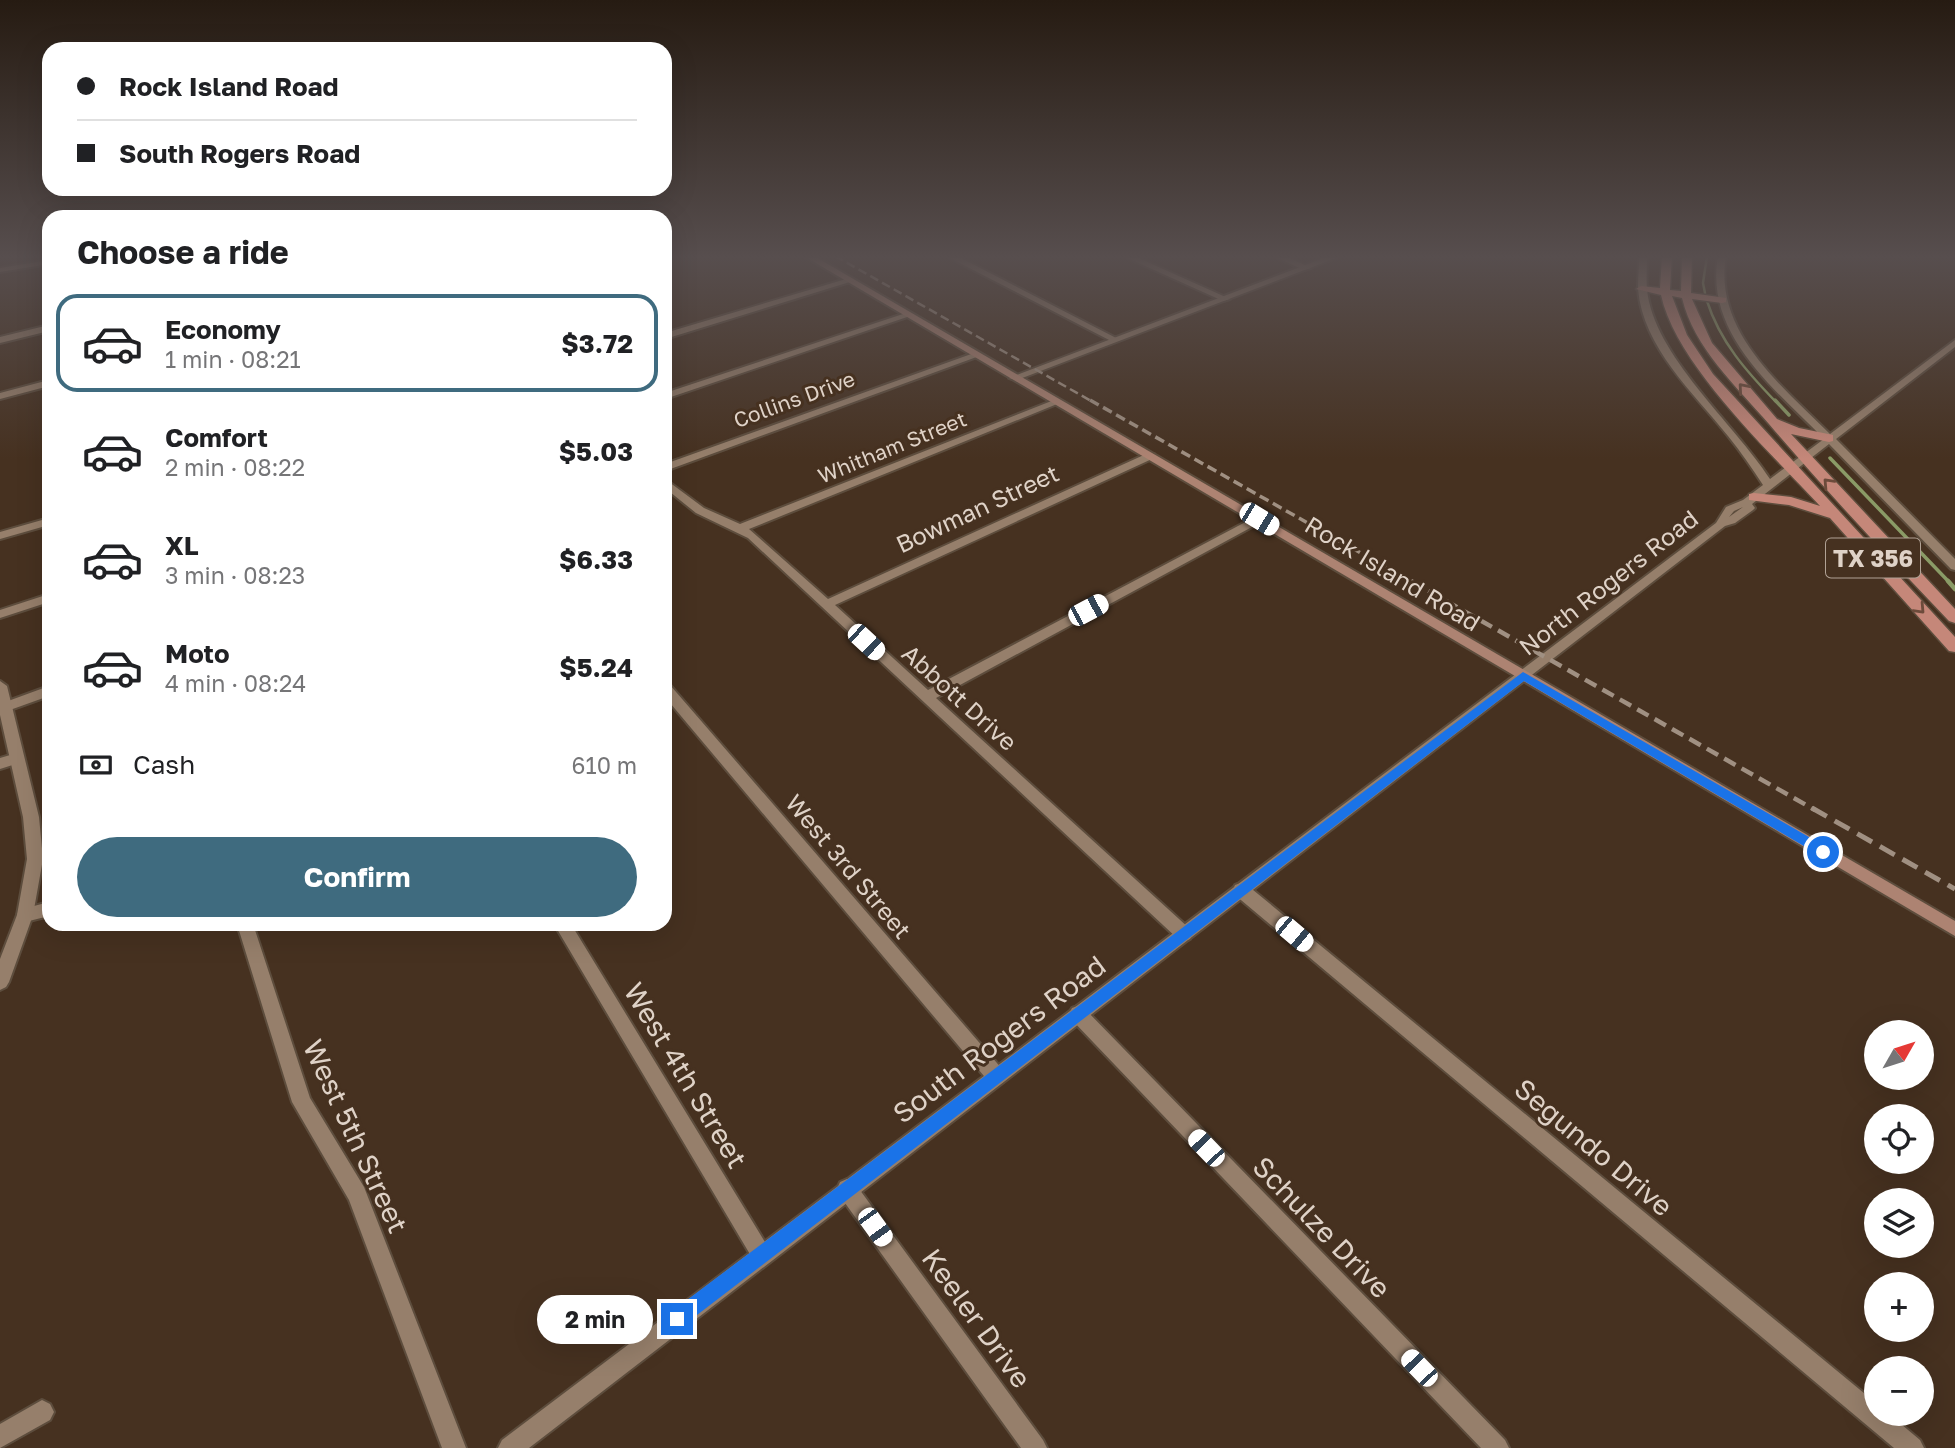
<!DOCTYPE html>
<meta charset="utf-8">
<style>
body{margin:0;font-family:"Golos Text",sans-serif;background:#f6f6f6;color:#202124;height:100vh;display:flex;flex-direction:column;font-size:26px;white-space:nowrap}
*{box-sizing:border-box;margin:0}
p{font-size:23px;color:#757577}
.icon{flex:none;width:38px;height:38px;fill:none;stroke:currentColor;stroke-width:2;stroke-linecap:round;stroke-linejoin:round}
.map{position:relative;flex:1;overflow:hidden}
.side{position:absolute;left:42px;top:210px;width:630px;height:721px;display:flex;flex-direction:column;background:#fff;border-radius:21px;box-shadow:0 7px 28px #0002}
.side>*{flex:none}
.guide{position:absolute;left:42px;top:42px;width:630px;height:154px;border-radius:21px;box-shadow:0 7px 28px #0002;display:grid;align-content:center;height:154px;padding:0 35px;background:#fff}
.needle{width:46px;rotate:51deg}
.buttons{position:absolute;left:1864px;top:1020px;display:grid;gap:14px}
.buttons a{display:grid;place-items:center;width:70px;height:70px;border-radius:50%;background:#fff;box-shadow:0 7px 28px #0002;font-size:35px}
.end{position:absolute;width:32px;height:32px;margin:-16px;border:9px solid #1a73e8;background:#fff;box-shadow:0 0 0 4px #fff}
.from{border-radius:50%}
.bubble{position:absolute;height:49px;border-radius:24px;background:#fff;box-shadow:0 7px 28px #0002;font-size:23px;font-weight:700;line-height:49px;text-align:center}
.car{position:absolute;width:21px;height:42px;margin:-21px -10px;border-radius:9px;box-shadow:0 0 5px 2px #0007;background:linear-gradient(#fff 24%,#345 0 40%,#fff 0 76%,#345 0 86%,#fff 0)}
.guide b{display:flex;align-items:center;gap:24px;height:66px;font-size:26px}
.guide b+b{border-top:2px solid #e0e0e0}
.guide i{width:18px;height:18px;background:#202124}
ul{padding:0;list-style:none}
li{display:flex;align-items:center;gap:21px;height:98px;margin:0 14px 10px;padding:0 21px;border:4px solid transparent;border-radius:21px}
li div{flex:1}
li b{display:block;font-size:26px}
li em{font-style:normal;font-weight:700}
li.selected{border-color:#3f6b7f}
li>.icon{width:63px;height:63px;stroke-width:1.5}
h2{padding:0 35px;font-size:32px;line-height:84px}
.pay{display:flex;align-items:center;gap:18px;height:77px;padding:0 35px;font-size:26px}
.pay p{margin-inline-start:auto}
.cta{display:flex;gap:14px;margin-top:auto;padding:14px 35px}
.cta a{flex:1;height:80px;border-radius:42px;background:#3f6b7f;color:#fff;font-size:28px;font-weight:700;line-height:80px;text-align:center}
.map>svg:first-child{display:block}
</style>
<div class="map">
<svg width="1955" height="1448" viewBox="0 0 1955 1448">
<rect width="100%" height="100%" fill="#463120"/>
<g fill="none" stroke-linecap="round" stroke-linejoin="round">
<path stroke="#8a9b66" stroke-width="2.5" d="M1705 293 1703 283 1707 256
M1707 301C1720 342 1747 372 1776 402"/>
<path stroke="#8a9b66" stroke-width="3.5" d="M1775 400 1789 415
M1830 458 1950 583"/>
<path stroke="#8a9b66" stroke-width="4.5" d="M1948 581 1955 589"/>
<defs>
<path id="minor" d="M946 256H957L1120 340 1113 342Z
M1123 256H1134L1230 299 1223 301Z
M1273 256H1285L1311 268 1304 270Z
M49 260V264L0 272V268Z
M846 279 853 281 665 339V333Z
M906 313 913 315 665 399V393Z
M49 325V331L0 343V337Z
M974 353 982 355 665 471V464Z
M49 380V386L0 399V393Z
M1054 400 1062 402 749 529 828 599 1146 454H1154V458L835 605 928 690 1255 517H1263V521L936 698 1190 929 1192 934 1190 939 1184 941 1178 939 748 538 696 513 665 488V479L704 508 740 524Z
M49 518V525L0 539V532Z
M49 594V602L0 618V610Z
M665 683 670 685 1003 1070 1005 1076 1003 1082 996 1085 989 1082 665 697Z
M49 686V696L10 710H0V704Z
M17 753 24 758 22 762 0 769V758Z
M1241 883 1247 885 1876 1403V1414H1889L1920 1440 1924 1448H1894L1235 895 1233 890 1235 885Z
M49 902V916L25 922 19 920 17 915 19 910Z
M237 924H253L310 1098 364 1187 466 1448H442L349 1200 292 1102Z
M554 924H571L768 1247 772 1254 768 1261 761 1265 754 1261Z
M1078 1006 1084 1008 1505 1440 1509 1448H1481L1072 1020 1069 1014 1072 1008Z
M847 1179 854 1182 1043 1440 1047 1448H1021L840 1196 837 1189 840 1182Z
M42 1400 50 1404 54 1412 50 1420 0 1448V1424Z"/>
<path id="tertiary" d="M1329 256H1341L1017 380 1009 378Z
M1639 256H1647C1647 267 1646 278 1647 289 1653 355 1734 423 1770 479L1824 439C1775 389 1704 334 1718 256H1726C1713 332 1782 386 1830 434L1955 340V347L1836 439 1955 559V570L1951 569 1829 444 1752 504 1755 508 1753 510 1735 523 1725 526 529 1448H498L502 1440 1716 523 1726 507 1743 500 1763 485C1752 468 1741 452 1728 436 1694 393 1643 348 1638 289 1638 278 1639 267 1639 256ZM1743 507 1729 517 1734 511Z
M0 681 7 686 39 817 43 859 33 915 9 982 6 987 0 990V959L17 915 27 859 23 817 0 715Z"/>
<path id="secondary" d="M804 256H814L1955 921V936Z"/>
<path id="primary" d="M1662 256H1672L1670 290 1681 291 1682 256H1692L1691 293 1726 298V302L1722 303 1692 299 1712 343 1777 419 1799 428 1833 435V441L1829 442 1791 434 1955 609V623L1949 621C1888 557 1827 492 1769 424 1736 386 1694 348 1682 298L1672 296 1687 335 1713 374 1955 637V652L1949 651 1830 518 1789 505 1749 500V494L1754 493 1791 497 1820 506C1771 453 1676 365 1661 295L1636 289 1641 286 1660 288Z"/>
</defs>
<use href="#minor" stroke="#5d4d3d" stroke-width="4"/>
<use href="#tertiary" stroke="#5d4d3d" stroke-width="4"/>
<use href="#secondary" stroke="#5d4d3d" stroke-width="4"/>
<use href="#primary" stroke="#5d4d3d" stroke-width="3"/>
<use href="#minor" fill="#967f6b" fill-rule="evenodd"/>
<use href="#tertiary" fill="#967f6b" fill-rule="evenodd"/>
<use href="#secondary" fill="#ad8372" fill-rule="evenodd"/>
<use href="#primary" fill="#c58779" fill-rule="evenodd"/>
<path stroke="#a09082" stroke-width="2.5" stroke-dasharray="9 4.5" stroke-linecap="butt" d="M835 256 1093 402"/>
<path stroke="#a09082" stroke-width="3.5" stroke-dasharray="10 5" stroke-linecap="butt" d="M1090 400 1414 583"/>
<path stroke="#a09082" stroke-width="4.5" stroke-dasharray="13 7" stroke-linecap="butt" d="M1411 581 1815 810"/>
<path stroke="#a09082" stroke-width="5" stroke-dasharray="17 9" stroke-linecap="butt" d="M1812 808 1955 889"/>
</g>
<defs><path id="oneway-chevron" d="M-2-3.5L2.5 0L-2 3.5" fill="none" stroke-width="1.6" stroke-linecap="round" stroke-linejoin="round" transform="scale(1.75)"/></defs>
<g stroke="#6c4b3b">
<use href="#oneway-chevron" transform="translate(1743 388) rotate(-131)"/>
<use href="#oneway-chevron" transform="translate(1828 483) rotate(-133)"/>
<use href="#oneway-chevron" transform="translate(1920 609) rotate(47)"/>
</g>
<linearGradient id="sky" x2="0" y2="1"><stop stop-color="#261b12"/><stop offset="0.56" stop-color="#574e4e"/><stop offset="1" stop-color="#574e4e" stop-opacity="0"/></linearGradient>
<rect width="1955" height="459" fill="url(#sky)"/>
<path fill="#1a73e8" d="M1523 672 1828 848V855H1819L1524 681 684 1325 677 1328 671 1325 668 1319 671 1312Z"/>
<g text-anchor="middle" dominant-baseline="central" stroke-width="6" stroke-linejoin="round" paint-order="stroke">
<g font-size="21" fill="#dfd2c7" stroke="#463120">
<text transform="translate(794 399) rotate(-20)">Collins Drive</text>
<text transform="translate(892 447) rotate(-22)">Whitham Street</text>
</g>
<rect fill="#463120" stroke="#b1a295" stroke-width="2" x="1826" y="538.5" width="94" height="39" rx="5"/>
<g font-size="23" font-weight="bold" fill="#dfd2c7">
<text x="1873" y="558">TX 356</text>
</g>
<g font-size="24" fill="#dfd2c7" stroke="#463120">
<text transform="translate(977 508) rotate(-25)">Bowman Street</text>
<text transform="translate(1393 573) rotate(31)">Rock Island Road</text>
<text transform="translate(1608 582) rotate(-38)">North Rogers Road</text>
<text transform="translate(960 697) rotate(42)">Abbott Drive</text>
<text transform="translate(849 866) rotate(50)">West 3rd Street</text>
</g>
<g font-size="28" fill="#dfd2c7" stroke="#463120">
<text transform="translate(999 1039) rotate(-37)">South Rogers Road</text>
<text transform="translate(686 1075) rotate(59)">West 4th Street</text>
<text transform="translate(356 1136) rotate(65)">West 5th Street</text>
<text transform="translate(1594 1147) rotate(40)">Segundo Drive</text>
<text transform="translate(1322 1227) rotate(46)">Schulze Drive</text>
<text transform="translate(977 1318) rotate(54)">Keeler Drive</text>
</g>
</g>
</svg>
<div class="buttons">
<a><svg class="needle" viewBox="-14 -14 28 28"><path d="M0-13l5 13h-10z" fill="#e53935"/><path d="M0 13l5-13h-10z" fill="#757577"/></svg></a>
<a><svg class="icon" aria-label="locate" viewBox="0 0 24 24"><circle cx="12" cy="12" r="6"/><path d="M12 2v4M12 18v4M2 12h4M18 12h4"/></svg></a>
<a><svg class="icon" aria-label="layers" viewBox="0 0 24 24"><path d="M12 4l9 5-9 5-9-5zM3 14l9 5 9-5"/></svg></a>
<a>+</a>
<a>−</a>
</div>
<i class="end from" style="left:1823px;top:852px"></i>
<i class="end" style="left:677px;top:1319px"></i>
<div class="bubble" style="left:537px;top:1295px;width:116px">2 min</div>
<i class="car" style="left:1259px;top:519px;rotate:121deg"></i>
<i class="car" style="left:1088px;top:610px;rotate:62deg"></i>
<i class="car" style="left:866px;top:642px;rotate:133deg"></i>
<i class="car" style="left:1294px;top:934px;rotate:130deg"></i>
<i class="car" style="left:1206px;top:1148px;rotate:316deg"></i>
<i class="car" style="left:875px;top:1227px;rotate:144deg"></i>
<i class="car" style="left:1419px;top:1368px;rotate:316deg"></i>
<div class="guide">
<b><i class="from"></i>Rock Island Road</b>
<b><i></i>South Rogers Road</b>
</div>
<section class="side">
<h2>Choose a ride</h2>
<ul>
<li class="selected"><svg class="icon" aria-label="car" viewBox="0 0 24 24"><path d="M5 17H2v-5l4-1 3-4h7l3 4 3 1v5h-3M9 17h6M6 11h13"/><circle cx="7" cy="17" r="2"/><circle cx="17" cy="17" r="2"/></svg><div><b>Economy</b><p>1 min · 08:21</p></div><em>$3.72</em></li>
<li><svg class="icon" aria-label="car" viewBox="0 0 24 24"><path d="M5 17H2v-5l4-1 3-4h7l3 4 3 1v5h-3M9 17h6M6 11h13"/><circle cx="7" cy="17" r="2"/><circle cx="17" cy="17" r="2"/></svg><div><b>Comfort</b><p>2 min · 08:22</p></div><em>$5.03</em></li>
<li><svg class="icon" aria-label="car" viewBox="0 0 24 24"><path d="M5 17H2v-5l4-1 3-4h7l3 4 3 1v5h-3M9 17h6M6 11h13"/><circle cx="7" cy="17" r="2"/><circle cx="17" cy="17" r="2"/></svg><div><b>XL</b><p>3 min · 08:23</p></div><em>$6.33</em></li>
<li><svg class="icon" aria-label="car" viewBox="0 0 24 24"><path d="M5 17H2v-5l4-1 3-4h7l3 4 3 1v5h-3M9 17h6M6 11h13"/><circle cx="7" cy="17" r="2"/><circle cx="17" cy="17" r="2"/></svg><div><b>Moto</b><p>4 min · 08:24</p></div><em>$5.24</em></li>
</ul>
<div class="pay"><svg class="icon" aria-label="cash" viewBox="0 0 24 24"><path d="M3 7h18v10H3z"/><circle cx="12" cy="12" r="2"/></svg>Cash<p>610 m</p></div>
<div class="cta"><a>Confirm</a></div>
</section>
</div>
